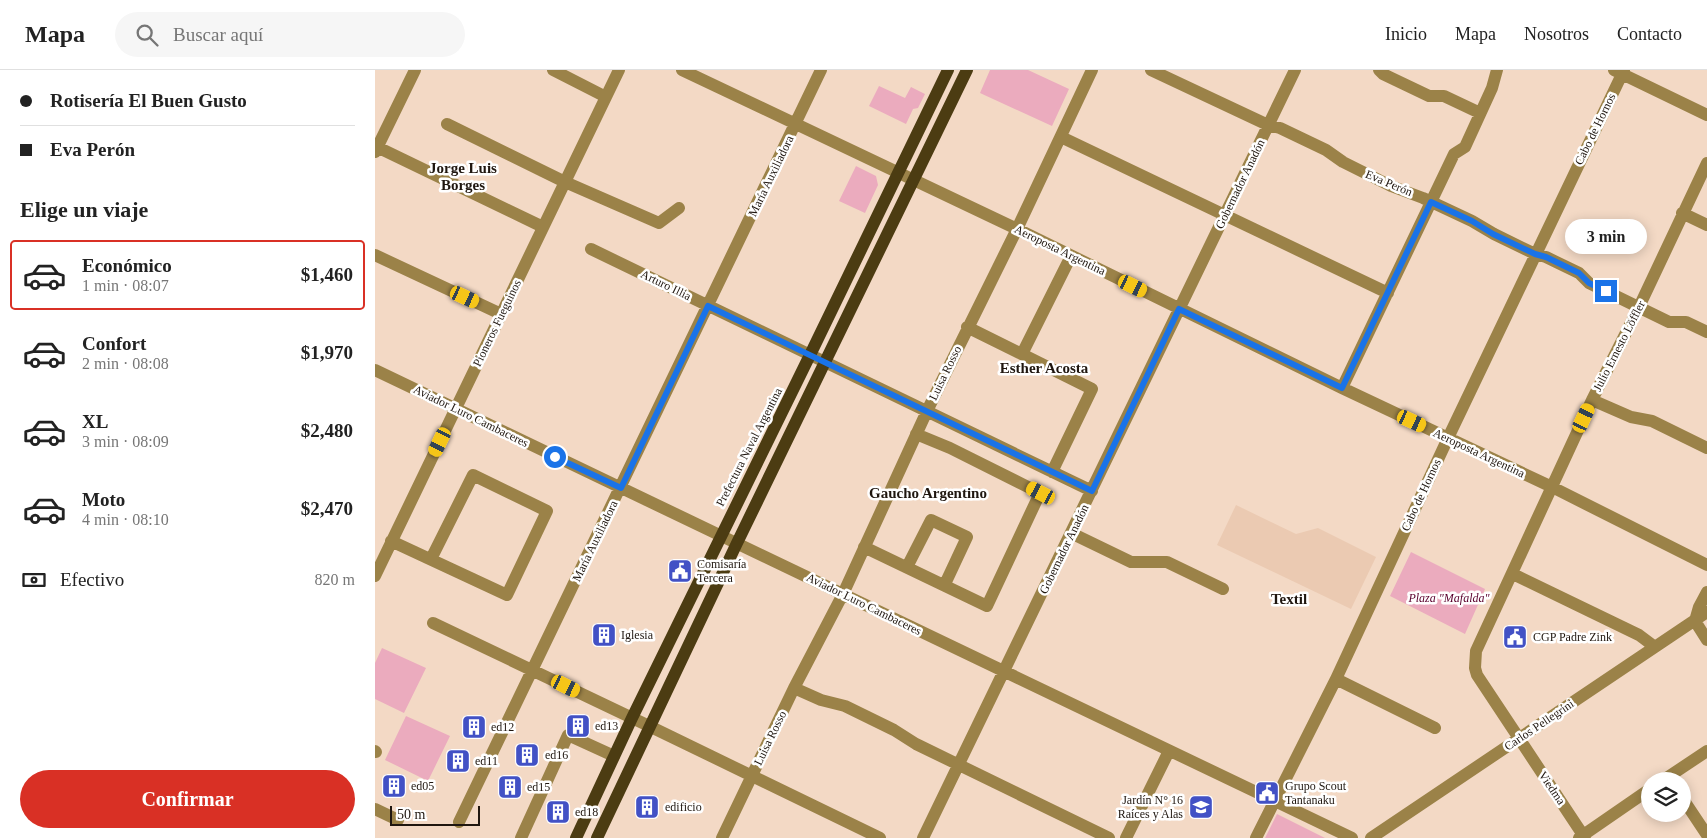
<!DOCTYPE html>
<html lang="es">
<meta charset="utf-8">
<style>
body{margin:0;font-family:"Times New Roman",serif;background:#f6f6f6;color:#222;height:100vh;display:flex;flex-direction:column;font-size:19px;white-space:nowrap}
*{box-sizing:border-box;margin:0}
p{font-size:16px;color:#767676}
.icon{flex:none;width:28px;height:28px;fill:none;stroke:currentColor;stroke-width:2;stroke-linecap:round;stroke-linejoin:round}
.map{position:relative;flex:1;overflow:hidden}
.sheet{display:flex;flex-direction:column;background:#fff;width:375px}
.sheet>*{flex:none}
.guide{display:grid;align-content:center;height:110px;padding:0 20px;background:#fff}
.fabs{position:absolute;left:1266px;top:702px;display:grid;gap:10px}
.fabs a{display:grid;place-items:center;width:50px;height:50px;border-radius:50%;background:#fff;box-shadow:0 2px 12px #0003;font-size:25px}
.scale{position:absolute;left:15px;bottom:12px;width:90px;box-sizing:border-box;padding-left:5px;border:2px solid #1f160f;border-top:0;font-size:14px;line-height:18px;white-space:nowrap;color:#1f160f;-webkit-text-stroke:4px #fff;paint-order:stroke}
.end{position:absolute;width:22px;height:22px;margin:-11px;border:6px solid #1a73e8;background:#fff;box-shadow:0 0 0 2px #fff}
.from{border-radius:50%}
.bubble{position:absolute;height:35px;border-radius:18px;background:#fff;box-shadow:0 2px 12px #0003;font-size:16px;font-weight:800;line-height:35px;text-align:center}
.car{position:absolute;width:15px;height:30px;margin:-15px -8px;border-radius:6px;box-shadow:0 0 4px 1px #0007;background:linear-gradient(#f5c518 24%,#345 0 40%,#f5c518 0 76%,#345 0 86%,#f5c518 0)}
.guide b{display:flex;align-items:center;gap:18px;height:48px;font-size:19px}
.guide b+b{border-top:1px solid #e0e0e0}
.guide i{width:12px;height:12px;background:#222}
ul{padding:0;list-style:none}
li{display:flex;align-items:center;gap:15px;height:70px;margin:0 10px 8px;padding:0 10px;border:2px solid transparent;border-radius:5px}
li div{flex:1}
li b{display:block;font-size:19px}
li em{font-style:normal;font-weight:800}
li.on{border-color:#d93025}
li>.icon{width:45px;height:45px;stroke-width:1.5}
h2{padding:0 20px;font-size:22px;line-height:60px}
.pay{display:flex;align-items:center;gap:12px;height:55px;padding:0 20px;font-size:19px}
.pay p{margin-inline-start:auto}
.cta{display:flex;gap:10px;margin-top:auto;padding:10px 20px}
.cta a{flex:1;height:58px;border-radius:30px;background:#d93025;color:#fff;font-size:20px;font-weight:800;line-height:58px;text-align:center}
header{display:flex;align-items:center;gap:30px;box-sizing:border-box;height:70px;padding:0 25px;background:#fff;border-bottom:1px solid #e0e0e0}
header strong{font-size:24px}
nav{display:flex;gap:28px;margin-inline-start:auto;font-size:18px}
.search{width:350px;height:45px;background:#f6f6f6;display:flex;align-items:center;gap:12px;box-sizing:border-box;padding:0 18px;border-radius:28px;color:#767676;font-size:19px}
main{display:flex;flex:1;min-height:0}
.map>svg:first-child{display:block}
</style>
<header>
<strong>Mapa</strong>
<div class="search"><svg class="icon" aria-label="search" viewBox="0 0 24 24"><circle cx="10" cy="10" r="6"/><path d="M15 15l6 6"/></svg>Buscar aquí</div>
<nav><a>Inicio</a><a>Mapa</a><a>Nosotros</a><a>Contacto</a></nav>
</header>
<main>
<section class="sheet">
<div class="guide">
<b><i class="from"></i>Rotisería El Buen Gusto</b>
<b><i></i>Eva Perón</b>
</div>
<h2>Elige un viaje</h2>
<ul>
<li class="on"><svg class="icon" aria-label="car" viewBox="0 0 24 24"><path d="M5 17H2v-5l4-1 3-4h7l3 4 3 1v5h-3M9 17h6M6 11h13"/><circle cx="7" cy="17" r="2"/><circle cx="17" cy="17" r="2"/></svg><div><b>Económico</b><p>1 min · 08:07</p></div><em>$1,460</em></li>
<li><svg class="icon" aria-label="car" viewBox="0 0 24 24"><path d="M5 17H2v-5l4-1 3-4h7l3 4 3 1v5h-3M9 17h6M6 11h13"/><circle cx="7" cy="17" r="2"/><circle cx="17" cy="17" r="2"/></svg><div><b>Confort</b><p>2 min · 08:08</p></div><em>$1,970</em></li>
<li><svg class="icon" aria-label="car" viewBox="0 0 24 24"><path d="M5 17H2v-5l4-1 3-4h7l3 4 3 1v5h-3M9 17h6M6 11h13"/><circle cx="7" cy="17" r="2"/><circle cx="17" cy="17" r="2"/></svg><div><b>XL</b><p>3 min · 08:09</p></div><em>$2,480</em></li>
<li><svg class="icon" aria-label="car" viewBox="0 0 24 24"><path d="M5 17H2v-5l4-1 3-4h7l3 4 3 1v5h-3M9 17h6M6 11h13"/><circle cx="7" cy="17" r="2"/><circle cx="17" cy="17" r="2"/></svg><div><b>Moto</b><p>4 min · 08:10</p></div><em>$2,470</em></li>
</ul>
<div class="pay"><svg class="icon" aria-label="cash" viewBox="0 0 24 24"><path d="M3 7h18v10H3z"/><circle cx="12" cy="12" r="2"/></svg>Efectivo<p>820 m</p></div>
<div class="cta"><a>Confirmar</a></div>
</section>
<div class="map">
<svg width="1332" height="768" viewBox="0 0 1332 768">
<rect width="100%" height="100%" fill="#f3d9c5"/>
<path fill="#ebcab2" d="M861 435 921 464 943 458 1001 487 976 539 842 475Z"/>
<path fill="#ebabbe" d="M615 0H653L694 19 677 56 605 23Z
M504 16 530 28 536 17 550 24 543 38 538 39 531 54 494 36Z
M481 96 501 106 503 115 490 143 464 131Z
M1036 482 1110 519 1090 564 1015 526Z
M7 578 51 598 29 643 0 629V593Z
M31 646 75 666 53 711 10 690Z
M902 744 950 768H890Z"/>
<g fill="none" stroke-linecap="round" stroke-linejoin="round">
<path stroke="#9b8248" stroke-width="12" d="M178 0 231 27
M307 0 642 159 967 318 1177 417 1332 495
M776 0 893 55 905 58 951 80 968 92 1016 116 1048 128 1097 151 1119 164 1160 184 1171 187 1204 203 1214 213 1294 252H1311L1332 262
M1004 0 1008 4 1054 26H1069L1105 43
M1239 0 1332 45
M72 54 190 112 284 153 304 138
M686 67 1013 223
M0 76 168 157
M0 82 40 0
M1307 143 1332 155
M216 179 717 421
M0 185 126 244
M592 257 717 319 677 402
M647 284 696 186
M0 300 977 768
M967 318 1079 84 1090 77 1117 18 1122 0
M1217 330 1256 347 1277 351 1332 378
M696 463 756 492H792L848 519
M16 471 132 525 172 441 98 405 56 489
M489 477 612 536 665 423 575 378 541 364
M532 497 556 450 592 467 570 514
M1138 504 1264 565 1280 577
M0 506 244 0
M1320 551 1324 537 1332 522
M1320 551 1332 570
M58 553 274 656 505 768
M961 609 1060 658
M419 618 446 630 470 636 519 660 541 674 734 768
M0 681 1 682
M1287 711 1332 681
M1308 729 1332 765
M0 739 23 750
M84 752 446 0
M146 768 193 665 239 686
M347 768 419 618 468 524 552 341 642 159 717 0
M548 768 920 0
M751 768 794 681
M881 768 961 609 1073 368 1249 0
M996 768 1332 542
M1204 768 1275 719
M1210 768 1102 605 1100 598 1101 581 1217 330 1264 237 1332 93"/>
<path stroke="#4c3c12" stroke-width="12" d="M201 768 257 648 435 285 573 0
M222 768 362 473 592 0"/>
</g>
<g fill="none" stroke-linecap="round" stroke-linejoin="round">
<path stroke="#1a73e8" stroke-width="6" d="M180 387 246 418 333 236 717 421 804 239 967 318 1056 132 1097 151 1118 164 1160 184 1171 187 1204 203 1214 213 1231 221"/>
</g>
<defs>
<symbol id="civic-square" viewBox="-11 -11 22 22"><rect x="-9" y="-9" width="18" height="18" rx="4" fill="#4251c5" stroke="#fff"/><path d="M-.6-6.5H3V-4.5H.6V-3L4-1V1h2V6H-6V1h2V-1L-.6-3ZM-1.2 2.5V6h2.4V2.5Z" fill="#fff"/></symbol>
<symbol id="building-square" viewBox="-11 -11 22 22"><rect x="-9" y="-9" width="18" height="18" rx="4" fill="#4251c5" stroke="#fff"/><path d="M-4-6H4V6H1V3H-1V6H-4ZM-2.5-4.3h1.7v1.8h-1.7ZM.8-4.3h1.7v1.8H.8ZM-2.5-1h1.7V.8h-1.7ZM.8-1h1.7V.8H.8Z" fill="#fff"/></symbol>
<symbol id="school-square" viewBox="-11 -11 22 22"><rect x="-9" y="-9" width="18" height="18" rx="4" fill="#4251c5" stroke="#fff"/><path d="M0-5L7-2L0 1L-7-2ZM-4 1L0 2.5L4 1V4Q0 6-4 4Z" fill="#fff"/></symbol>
</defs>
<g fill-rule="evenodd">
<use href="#civic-square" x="291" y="487" width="28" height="28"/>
<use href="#building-square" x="215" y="551" width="28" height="28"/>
<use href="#civic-square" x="1126" y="553" width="28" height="28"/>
<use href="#building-square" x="189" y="642" width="28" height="28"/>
<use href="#building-square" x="85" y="643" width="28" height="28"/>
<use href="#building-square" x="138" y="671" width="28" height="28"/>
<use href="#building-square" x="69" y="677" width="28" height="28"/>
<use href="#building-square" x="5" y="702" width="28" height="28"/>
<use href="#building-square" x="121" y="703" width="28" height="28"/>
<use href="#civic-square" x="878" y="709" width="28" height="28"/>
<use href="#building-square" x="258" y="723" width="28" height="28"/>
<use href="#school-square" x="812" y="723" width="28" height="28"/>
<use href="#building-square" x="169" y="728" width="28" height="28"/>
</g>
<g text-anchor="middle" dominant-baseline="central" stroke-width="5" stroke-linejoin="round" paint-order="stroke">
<g font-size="12" fill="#1f160f" stroke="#fff">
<text transform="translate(1220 59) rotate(-64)">Cabo de Hornos</text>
<text transform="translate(396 106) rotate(-64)">María Auxiliadora</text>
<text transform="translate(1014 113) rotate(23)">Eva Perón</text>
<text transform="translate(865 114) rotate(-64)">Gobernador Anadón</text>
<text transform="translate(685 180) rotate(26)">Aeroposta Argentina</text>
<text transform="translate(291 215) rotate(26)">Arturo Illia</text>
<text transform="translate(122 253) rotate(-64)">Pioneros Fueguinos</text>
<text transform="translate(1244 276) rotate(-63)">Julio Ernesto Löffler</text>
<text transform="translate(570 303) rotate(-64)">Luisa Rosso</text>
<text transform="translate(96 346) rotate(26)">Aviador Luro Cambaceres</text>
<text transform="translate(374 377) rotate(-63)">Prefectura Naval Argentina</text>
<text transform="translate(1104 383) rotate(25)">Aeroposta Argentina</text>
<text transform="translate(1046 425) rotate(-65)">Cabo de Hornos</text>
<text transform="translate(220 471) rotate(-64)">María Auxiliadora</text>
<text transform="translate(689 479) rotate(-64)">Gobernador Anadón</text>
<text transform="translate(489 534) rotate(26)">Aviador Luro Cambaceres</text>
<text transform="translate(1164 655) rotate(-34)">Carlos Pellegrini</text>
<text transform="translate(395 668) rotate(-64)">Luisa Rosso</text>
<text transform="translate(1177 718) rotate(56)">Viedma</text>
</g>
<g font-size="12" fill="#1f160f" stroke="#fff" text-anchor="start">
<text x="322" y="494">Comisaría<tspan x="322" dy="14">Tercera</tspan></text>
<text x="246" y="565">Iglesia</text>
<text x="1158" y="567">CGP Padre Zink</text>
<text x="220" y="656">ed13</text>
<text x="116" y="657">ed12</text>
<text x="170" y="685">ed16</text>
<text x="100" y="691">ed11</text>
<text x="36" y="716">ed05</text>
<text x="910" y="716">Grupo Scout<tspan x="910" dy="14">Tantanaku</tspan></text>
<text x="152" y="717">ed15</text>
<text x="808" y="730" text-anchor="end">Jardín N° 16<tspan x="808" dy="14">Raíces y Alas</tspan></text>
<text x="290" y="737">edificio</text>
<text x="200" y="742">ed18</text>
</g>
<g font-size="12" font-style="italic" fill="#5a002d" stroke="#fff">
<text x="1074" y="528">Plaza "Mafalda"</text>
</g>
<g font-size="15" font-weight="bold" fill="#1f160f" stroke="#fff">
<text x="88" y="98">Jorge Luis<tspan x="88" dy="17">Borges</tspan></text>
<text x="669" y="298">Esther Acosta</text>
<text x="553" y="423">Gaucho Argentino</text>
<text x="914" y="529">Textil</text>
</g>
</g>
</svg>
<div class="fabs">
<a><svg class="icon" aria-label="layers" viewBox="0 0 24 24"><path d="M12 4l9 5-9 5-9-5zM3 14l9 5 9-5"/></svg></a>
</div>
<div class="scale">50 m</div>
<i class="end from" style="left:180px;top:387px"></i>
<i class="end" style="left:1231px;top:221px"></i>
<div class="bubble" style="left:1190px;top:149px;width:82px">3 min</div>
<i class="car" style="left:758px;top:216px;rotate:116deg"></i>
<i class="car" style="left:90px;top:227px;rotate:115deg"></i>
<i class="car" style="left:1209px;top:348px;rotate:25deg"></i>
<i class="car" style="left:1037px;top:351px;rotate:115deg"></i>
<i class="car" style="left:65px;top:372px;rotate:206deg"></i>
<i class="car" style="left:666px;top:423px;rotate:297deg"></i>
<i class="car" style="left:191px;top:616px;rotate:116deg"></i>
</div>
</main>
